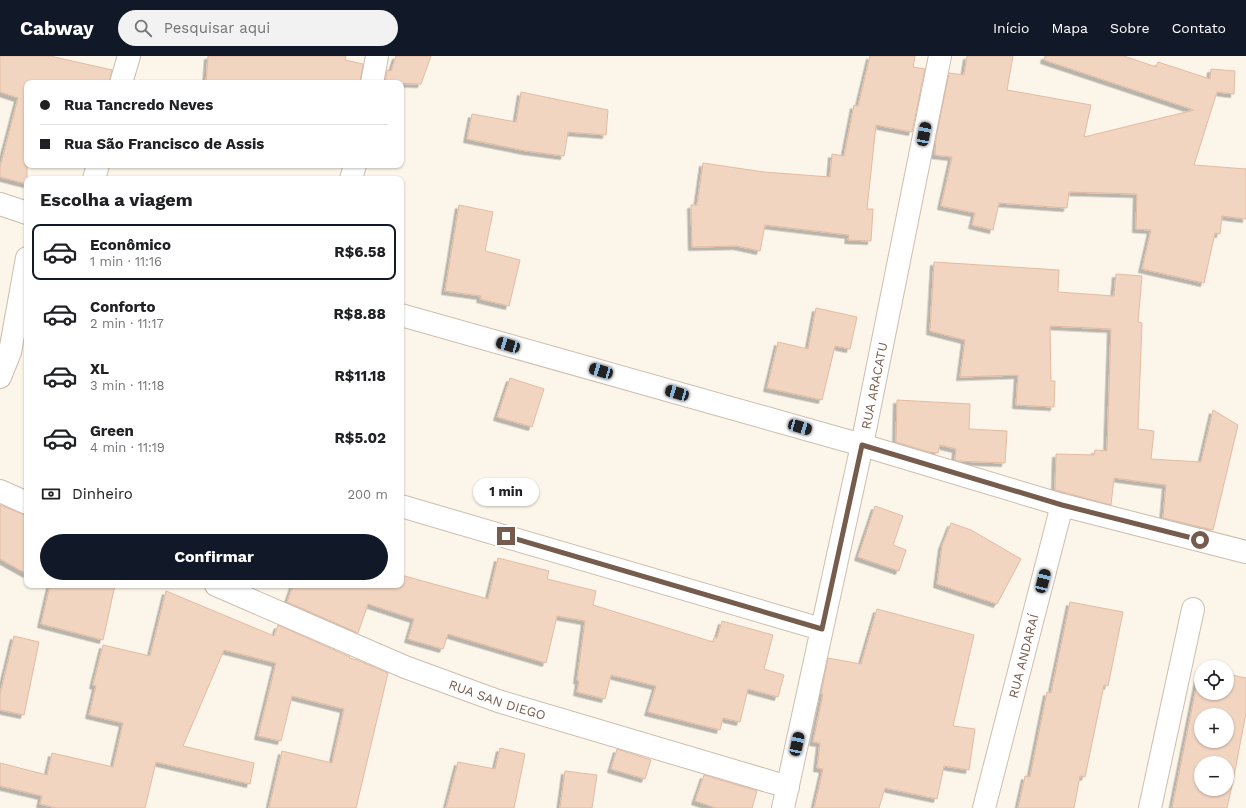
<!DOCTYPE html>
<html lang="pt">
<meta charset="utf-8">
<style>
body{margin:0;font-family:"Work Sans",sans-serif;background:#f2f2f2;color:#202124;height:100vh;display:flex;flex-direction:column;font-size:15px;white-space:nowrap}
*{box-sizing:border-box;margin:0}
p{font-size:13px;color:#757577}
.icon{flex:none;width:22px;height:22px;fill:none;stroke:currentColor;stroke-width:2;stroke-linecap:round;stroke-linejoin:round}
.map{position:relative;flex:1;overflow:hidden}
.details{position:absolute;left:24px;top:120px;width:380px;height:412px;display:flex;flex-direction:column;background:#fff;border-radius:8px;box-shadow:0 1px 3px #0004}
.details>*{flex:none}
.top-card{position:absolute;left:24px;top:24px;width:380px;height:88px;border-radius:8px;box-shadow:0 1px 3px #0004;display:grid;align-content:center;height:88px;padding:0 16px;background:#fff}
.fabs{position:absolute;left:1194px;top:604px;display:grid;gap:8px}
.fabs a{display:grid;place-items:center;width:40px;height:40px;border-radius:50%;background:#fff;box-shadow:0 1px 3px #0004;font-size:20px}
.end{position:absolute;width:18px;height:18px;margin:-9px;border:5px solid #765c4d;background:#fff;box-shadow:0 0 0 2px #fff}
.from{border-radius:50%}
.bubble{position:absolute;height:28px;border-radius:14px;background:#fff;box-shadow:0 1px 3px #0004;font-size:13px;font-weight:700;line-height:28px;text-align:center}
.car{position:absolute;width:12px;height:24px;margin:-12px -6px;border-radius:5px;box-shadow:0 0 3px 1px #0007;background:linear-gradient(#222 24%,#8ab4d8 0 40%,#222 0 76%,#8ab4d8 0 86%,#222 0)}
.top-card b{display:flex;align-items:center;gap:14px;height:38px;font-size:15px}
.top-card b+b{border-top:1px solid #e0e0e0}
.top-card i{width:10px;height:10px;background:#202124}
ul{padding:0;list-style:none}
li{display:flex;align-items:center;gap:12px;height:56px;margin:0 8px 6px;padding:0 8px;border:2px solid transparent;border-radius:8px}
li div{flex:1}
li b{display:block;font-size:15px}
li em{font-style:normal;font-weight:700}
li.current{border-color:#111827}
li>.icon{width:36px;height:36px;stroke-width:1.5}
h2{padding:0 16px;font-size:18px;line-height:48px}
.pay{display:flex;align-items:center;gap:10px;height:44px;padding:0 16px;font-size:15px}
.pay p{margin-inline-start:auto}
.action{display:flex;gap:8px;margin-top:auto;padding:8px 16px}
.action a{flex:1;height:46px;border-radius:24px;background:#111827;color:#fff;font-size:16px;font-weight:700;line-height:46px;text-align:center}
header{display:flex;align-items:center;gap:24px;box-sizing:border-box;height:56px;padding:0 20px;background:#111827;color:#fff}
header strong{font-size:19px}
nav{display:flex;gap:22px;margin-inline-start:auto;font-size:14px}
.search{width:280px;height:36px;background:#f2f2f2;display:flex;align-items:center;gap:10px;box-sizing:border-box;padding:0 14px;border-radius:22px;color:#757577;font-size:15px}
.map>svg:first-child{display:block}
</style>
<header>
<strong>Cabway</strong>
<div class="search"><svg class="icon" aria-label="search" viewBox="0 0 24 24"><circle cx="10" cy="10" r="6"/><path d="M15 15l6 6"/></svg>Pesquisar aqui</div>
<nav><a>Início</a><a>Mapa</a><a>Sobre</a><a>Contato</a></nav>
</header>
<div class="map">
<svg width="1246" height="752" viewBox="0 0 1246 752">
<defs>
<filter id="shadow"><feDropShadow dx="-3.5" dy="3.5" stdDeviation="0" flood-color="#0004"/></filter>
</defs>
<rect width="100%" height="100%" fill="#fcf5e9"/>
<path fill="#f1d5c1" stroke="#e3bba2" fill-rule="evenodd" filter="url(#shadow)" d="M0 0H50L112 14 109 27H27V128L0 121V111L18 42 0 36Z
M208 0H346L345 4 363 8 360 27H206Z
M396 0H431L421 28 385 27 387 14 391 15Z
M870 0H915L913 11 925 13 912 76 876 69 867 153H873L871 185 848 184 849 179 765 169 760 195 737 190 692 191 691 149H697L703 107 764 116 830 121 832 98 844 100 854 49 858 50Z
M967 0H1013L1007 34 1091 49 1084 81 1194 54 1044 4 1045 0H1124L1156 11 1158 6 1210 23 1211 13 1235 15 1234 38 1217 36 1194 109 1246 113V163L1222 160 1220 178 1215 177 1204 227 1142 213 1151 174 1136 173 1137 138 1069 136 1067 152 999 147 993 174 972 169 975 157 941 150 952 101 935 99 936 82 949 17 964 19Z
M521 36 608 54 606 79 568 76 564 100 526 95 467 83 472 58 516 66Z
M459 149 493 156 485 195 520 204 509 250 480 243 481 240 445 235Z
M934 206 1059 214 1058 236 1114 240 1116 218 1142 220 1138 266 1142 267 1138 373 1154 375 1151 403 1201 406 1213 354 1238 369 1213 474 1163 462 1166 429 1114 422 1111 449 1055 434 1056 398 1094 399 1095 394 1107 395 1111 273 1050 270 1051 325H1055L1054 351 1016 349 1018 319 960 321 965 284 930 275Z
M816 252 857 261 850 293 835 290 822 344 767 332 778 286 808 293Z
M510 322 544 333 532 371 497 361Z
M897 344 970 348 969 373 1007 375 1005 407 957 405 955 404 956 393 940 389 938 397 929 396 896 386Z
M0 449 27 460V518L0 503Z
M875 450 903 460 893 489 906 494 899 515 858 501Z
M951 467 971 474 1021 503 997 548 937 528 942 490Z
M498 502 549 515 547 523 596 535 593 549 713 586 714 582H717L722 565 773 579 764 613 784 619 778 641 748 633 740 666 723 662 720 674 648 656 656 630 611 619 605 643 577 636 579 625 577 624 585 565 557 560 546 607 448 578 443 593 408 583 414 563 368 548 358 577 287 546 293 529H401V519L488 543Z
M50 529H115L103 584 41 568Z
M166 535 274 580 278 569 350 601 349 602 357 604 388 617 356 752H269L282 695 332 707 344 653 292 640 281 685 258 680 276 607 224 594 183 690 254 707 250 728 156 706 145 752H57L40 748 42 740 0 730V707L47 719 52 697 113 711 123 667 89 659 96 630 93 629 103 589 150 600Z
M1070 546 1123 556 1108 630 1104 629 1085 721 1080 720 1074 752H1018L1025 720 1030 721 1047 636 1051 637Z
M877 553 974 579 953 670 975 673 969 714 944 710 937 743 885 732 879 752H814L823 713 817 712 820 687 813 686 823 638H821L828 602 861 608Z
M14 580 39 586 24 659 0 654V638Z
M1200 612 1201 637H1227V618L1246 622V657L1234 720 1227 752H1172ZM1201 659H1227V685H1201ZM1201 707H1227V733H1201Z
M500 692 525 698 514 752H446L458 706 495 713Z
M617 693 651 704 645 723 611 713Z
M565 715 597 719 592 752H560Z
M704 719 757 735 752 752H716L695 745Z"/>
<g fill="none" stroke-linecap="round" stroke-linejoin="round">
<defs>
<g id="street">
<path d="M121 27 129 0"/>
<path d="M372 27 377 0"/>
<path d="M94 123 98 109"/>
<path d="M351 123 355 109"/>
<path d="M0 148 27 157"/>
<path d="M401 259 862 389 1062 449 1246 496"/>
<path d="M0 321 10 296 27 202"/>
<path d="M0 435 27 447"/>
<path d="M401 450 821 573"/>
<path id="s1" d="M216 529 405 611 498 645 788 731"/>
<path id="s2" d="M783 752 862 389 940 0"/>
<path id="s3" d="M984 752 1062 449"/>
<path d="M1150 752 1193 553"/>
</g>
</defs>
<use href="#street" stroke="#cebdaf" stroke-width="24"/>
<use href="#street" stroke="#fff" stroke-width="22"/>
</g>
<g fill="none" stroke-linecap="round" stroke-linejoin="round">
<path stroke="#765c4d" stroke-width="5" d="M506 480 822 573 862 389 1062 449 1200 484"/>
</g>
<g text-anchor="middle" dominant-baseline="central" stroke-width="3" stroke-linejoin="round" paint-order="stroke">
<g font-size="13" fill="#765c4d" stroke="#fff9f0">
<text stroke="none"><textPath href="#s2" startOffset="432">RUA ARACATU</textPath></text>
<text stroke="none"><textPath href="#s3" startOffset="157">RUA ANDARAÍ</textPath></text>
<text stroke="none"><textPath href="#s1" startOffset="304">RUA SAN DIEGO</textPath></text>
</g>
</g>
</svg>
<div class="fabs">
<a><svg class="icon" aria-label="locate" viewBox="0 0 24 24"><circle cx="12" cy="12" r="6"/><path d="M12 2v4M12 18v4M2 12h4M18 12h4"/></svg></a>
<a>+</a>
<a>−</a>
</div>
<i class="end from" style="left:1200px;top:484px"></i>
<i class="end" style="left:506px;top:480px"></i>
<div class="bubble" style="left:473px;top:422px;width:66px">1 min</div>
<i class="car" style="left:924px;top:78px;rotate:11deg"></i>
<i class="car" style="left:508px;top:289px;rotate:286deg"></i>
<i class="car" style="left:601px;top:315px;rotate:286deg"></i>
<i class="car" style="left:677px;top:337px;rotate:286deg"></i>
<i class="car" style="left:800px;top:371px;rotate:106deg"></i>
<i class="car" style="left:1043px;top:525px;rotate:14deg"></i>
<i class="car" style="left:797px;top:688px;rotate:12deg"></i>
<div class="top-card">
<b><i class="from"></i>Rua Tancredo Neves</b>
<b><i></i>Rua São Francisco de Assis</b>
</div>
<section class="details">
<h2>Escolha a viagem</h2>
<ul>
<li class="current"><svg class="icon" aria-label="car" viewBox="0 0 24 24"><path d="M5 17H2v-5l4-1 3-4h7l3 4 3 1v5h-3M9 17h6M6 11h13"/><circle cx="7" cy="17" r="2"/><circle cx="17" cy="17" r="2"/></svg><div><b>Econômico</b><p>1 min · 11:16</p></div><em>R$6.58</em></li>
<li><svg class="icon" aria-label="car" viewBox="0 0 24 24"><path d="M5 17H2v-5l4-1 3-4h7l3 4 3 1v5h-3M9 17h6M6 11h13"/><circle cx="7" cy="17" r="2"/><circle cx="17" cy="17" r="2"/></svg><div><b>Conforto</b><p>2 min · 11:17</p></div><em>R$8.88</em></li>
<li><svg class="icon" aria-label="car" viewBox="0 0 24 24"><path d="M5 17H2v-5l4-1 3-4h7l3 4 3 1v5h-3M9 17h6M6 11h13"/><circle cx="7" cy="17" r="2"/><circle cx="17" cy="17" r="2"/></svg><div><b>XL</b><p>3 min · 11:18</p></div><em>R$11.18</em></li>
<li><svg class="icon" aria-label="car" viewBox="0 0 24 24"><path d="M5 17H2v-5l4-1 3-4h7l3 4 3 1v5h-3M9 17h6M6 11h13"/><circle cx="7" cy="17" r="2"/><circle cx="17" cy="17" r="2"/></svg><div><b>Green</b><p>4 min · 11:19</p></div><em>R$5.02</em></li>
</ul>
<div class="pay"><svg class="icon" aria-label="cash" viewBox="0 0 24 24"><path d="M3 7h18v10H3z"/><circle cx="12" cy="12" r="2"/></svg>Dinheiro<p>200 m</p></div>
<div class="action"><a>Confirmar</a></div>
</section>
</div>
